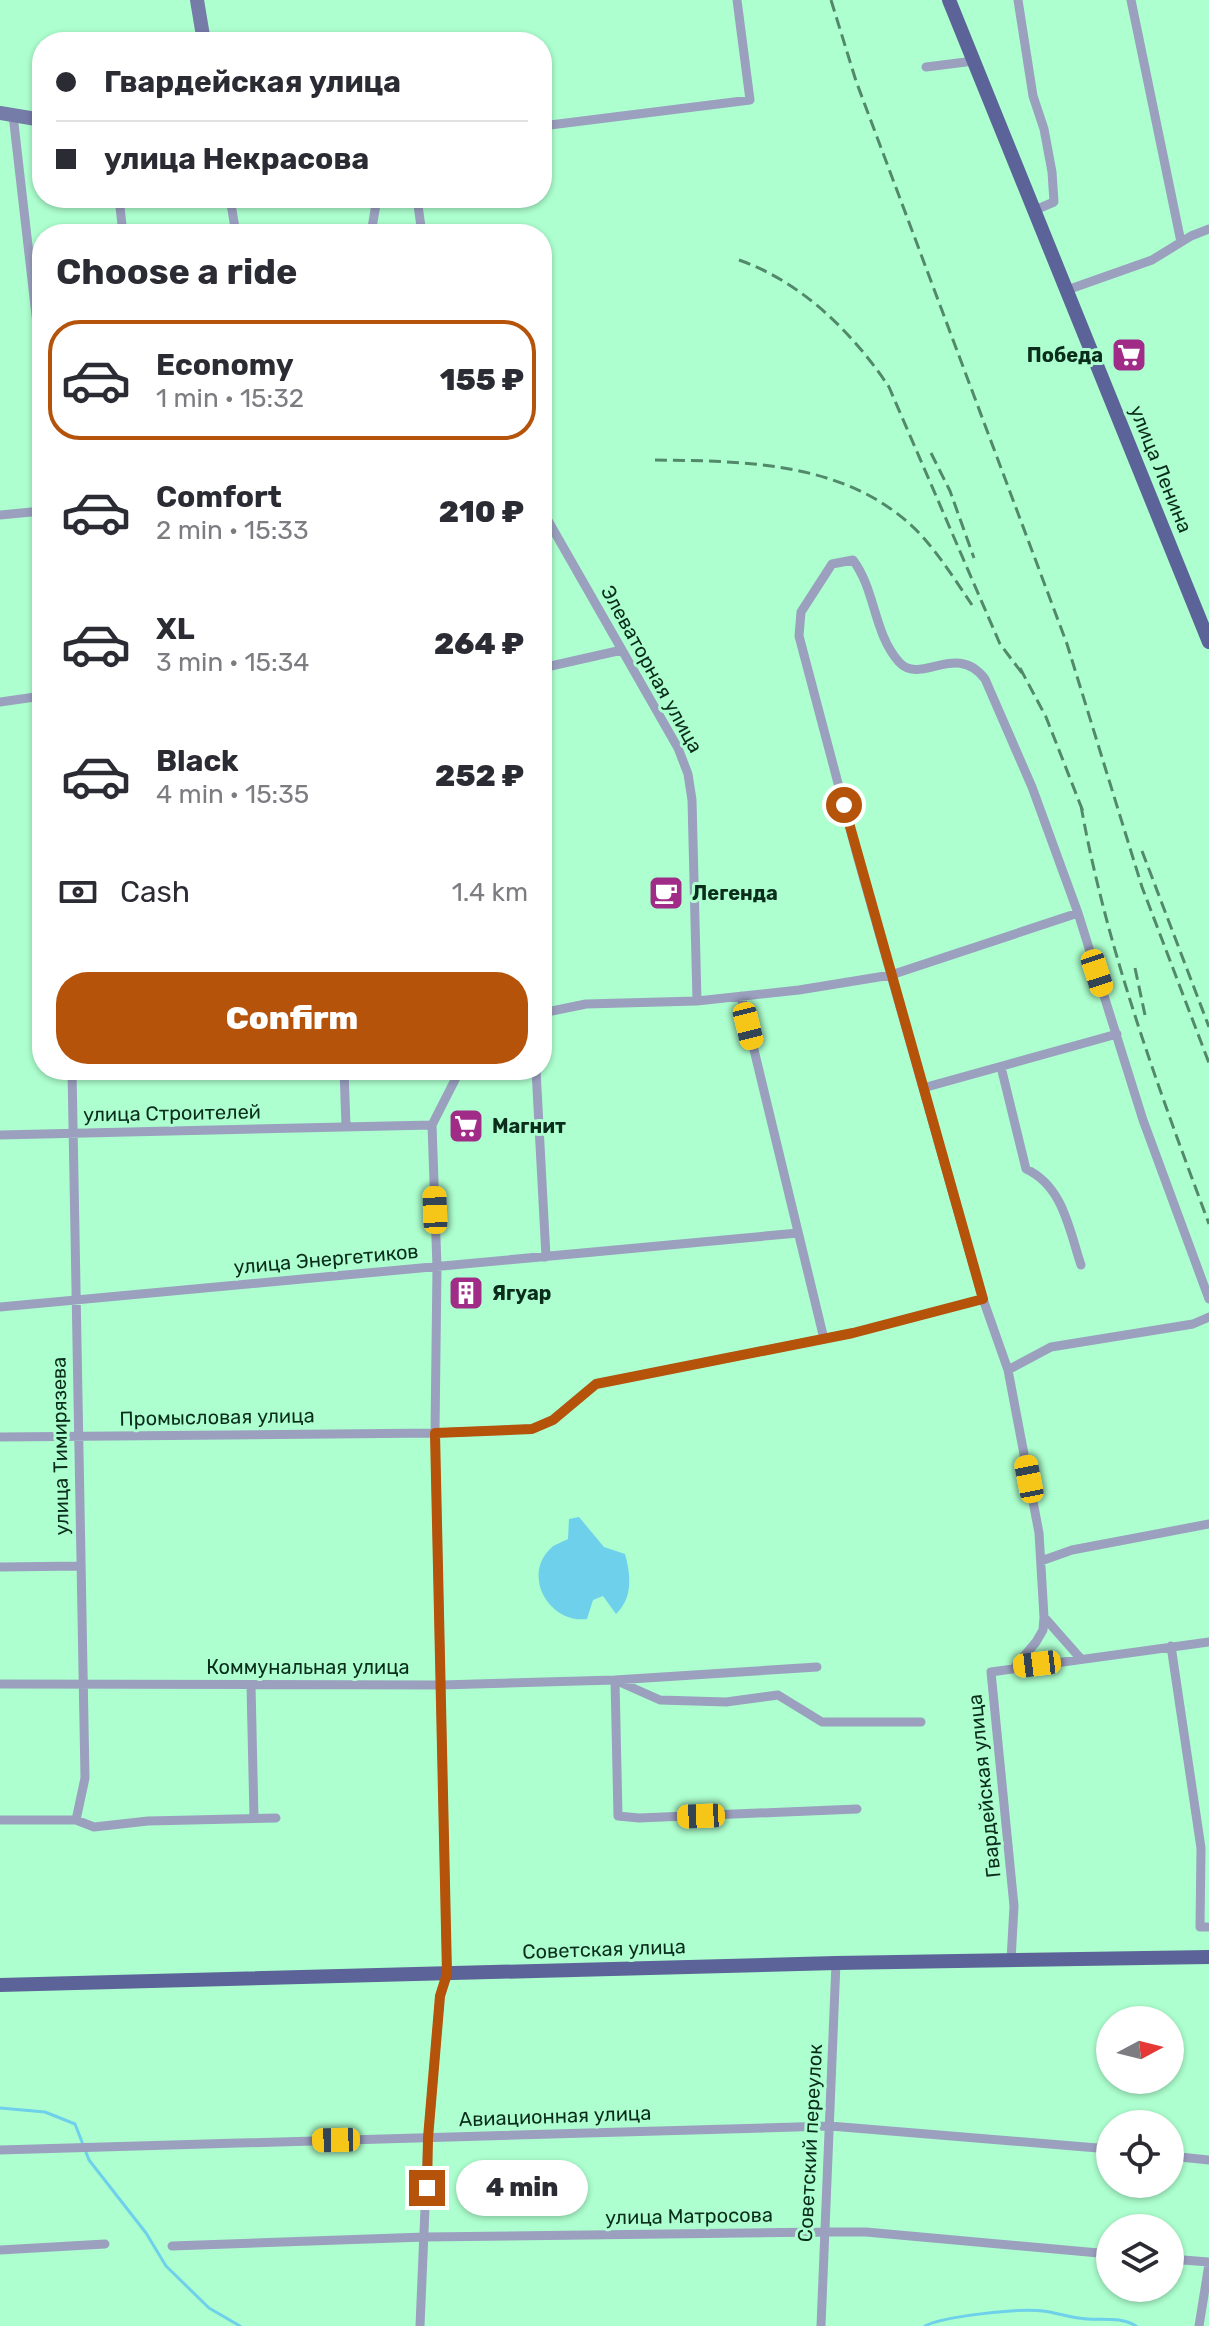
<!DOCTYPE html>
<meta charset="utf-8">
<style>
body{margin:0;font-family:Rubik,sans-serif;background:#f7f7f7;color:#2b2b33;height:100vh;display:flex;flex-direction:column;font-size:30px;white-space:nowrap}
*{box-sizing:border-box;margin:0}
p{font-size:26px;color:#7c7c81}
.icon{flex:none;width:44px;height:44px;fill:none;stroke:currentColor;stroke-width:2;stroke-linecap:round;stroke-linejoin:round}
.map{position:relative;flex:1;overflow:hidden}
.side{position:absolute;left:32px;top:224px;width:520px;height:856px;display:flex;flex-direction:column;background:#fff;border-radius:32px;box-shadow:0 2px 6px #0004}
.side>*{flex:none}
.top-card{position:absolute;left:32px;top:32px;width:520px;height:176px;border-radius:32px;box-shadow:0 2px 6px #0004;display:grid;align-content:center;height:176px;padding:0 24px;background:#fff}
.needle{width:52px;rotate:83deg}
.controls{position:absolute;left:1096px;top:2006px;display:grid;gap:16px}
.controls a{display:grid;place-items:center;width:88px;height:88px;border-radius:50%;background:#fff;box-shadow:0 2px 6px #0004;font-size:40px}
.end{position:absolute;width:36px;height:36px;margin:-18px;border:10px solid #b45309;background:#fff;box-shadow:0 0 0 4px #fff}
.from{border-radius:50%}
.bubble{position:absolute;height:56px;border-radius:28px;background:#fff;box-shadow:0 2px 6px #0004;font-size:26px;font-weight:800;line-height:56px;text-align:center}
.car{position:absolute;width:24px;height:48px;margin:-24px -12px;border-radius:10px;box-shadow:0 0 6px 2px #0007;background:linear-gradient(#f5c518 24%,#345 0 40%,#f5c518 0 76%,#345 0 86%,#f5c518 0)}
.top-card b{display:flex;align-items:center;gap:28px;height:76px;font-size:30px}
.top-card b+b{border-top:2px solid #e1e1e2}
.top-card i{width:20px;height:20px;background:#2b2b33}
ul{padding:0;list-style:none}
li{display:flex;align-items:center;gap:24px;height:120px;margin:0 16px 12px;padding:0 8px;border:4px solid transparent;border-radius:32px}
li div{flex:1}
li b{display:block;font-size:30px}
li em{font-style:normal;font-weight:800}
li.on{border-color:#b45309}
li>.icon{width:72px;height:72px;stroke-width:1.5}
h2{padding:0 24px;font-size:36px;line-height:96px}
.pay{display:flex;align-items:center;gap:20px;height:88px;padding:0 24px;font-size:30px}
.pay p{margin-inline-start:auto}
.button{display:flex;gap:16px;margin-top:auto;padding:16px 24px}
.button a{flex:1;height:92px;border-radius:32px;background:#b45309;color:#fff;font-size:32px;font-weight:800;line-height:92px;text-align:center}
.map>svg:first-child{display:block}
</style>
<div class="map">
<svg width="1209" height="2326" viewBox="0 0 1209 2326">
<rect width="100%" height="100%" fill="#adffcf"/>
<path fill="#6ed0ea" d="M579 1517 604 1547 625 1554C631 1575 633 1598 616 1614L603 1596 593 1600 587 1619C550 1624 521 1576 551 1548 555 1544 563 1542 568 1539L569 1519Z"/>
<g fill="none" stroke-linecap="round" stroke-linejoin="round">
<path stroke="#6ed0ea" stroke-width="3" d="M0 2108 45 2112 75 2124 89 2160 146 2233 166 2266 209 2308 240 2326
M925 2326C944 2316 1021 2308 1043 2311 1058 2313 1072 2318 1087 2319 1104 2320 1122 2317 1136 2326"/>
<path stroke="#9ba0bf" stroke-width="9" d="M1018 0 1033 96 1044 129 1052 172 1054 202 1035 210
M1131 0 1181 242
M926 67 974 61
M13 115 42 367
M542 126 750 100 737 0
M119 198 123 234
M230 198 236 234
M417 198 422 234
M371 234 377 198
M1067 290 1152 260 1191 236 1209 229
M542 510 678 748 688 774 692 800 697 1001
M0 515 42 511
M542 668 622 650
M0 702 42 696
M741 996 824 1339
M542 1013 586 1004 697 1001 799 990 891 975 1078 913
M1001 1067 1026 1169C1063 1186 1069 1229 1081 1265
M72 1070 85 1778 76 1820
M344 1070 346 1126
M536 1070 546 1257
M923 1088 1117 1034
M0 1135 432 1125
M0 1307 798 1233
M1008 1370 1051 1347 1193 1324 1209 1317
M0 1437 435 1433 532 1429 553 1420 596 1384 853 1333 983 1299
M1041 1561 1072 1550 1209 1524
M0 1567 81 1566
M1044 1617 1081 1659
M1171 1646 1201 1848 1200 1927H1209
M1015 1667 1036 1642 1043 1630 1044 1617 1039 1533 1008 1370 983 1299 955 1201 857 855 799 636 801 612 832 564 853 560C876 591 873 632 899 662 921 686 956 641 985 679L1032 787 1078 913 1143 1120 1209 1299
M0 1684 441 1685 615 1680 817 1667
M251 1685 254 1818
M857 1809 639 1818 618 1816 615 1680 660 1700 726 1702 778 1695 822 1722H921
M0 1820H76L94 1827 148 1821 276 1818
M1011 1961 1014 1906 991 1672 1209 1642
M0 2150 830 2126 1110 2149
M1170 2156 1209 2160
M172 2246 425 2237 823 2232H866L1110 2254
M0 2250 105 2244
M1170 2259 1209 2262
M420 2326 428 2138 440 1996 447 1974 435 1433 437 1267 432 1125 460 1070
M821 2326 836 1963
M1199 2326 1209 2264"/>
<path stroke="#767ca8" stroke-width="14" d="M197 0 204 42
M0 113 42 120"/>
<path stroke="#5c6398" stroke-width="14" d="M949 0 1209 642
M0 1985 836 1963 1209 1957"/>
<path stroke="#52896b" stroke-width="3" stroke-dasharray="12 6" stroke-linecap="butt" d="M831 0 856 81 1067 644 1142 887 1209 1063
M739 260C802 282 853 333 889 387L1000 644 1025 677
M931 453 950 491 974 558
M655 460C749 461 852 462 921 535 940 556 956 581 972 605
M1020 668 1046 717 1084 814
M1081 806C1107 950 1158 1087 1209 1224
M1142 851 1209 1027
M1135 968 1145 1015"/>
</g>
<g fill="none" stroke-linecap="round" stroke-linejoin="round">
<path stroke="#b45309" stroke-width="10" d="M427 2188 428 2138 440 1996 447 1974 435 1433 532 1429 553 1420 596 1384 853 1333 983 1299 844 805"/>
</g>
<defs>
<symbol id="supermarket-square" viewBox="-11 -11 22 22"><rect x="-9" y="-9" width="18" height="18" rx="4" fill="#a02c87" stroke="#adffcf"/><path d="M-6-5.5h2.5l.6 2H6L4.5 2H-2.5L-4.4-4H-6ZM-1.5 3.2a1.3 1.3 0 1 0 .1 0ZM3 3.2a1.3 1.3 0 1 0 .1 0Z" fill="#fff"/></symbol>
<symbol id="cafe-square" viewBox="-11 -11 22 22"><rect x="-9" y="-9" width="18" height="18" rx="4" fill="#a02c87" stroke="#adffcf"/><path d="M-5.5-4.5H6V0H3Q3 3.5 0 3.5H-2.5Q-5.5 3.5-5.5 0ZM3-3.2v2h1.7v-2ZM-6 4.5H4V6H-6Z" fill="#fff"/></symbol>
<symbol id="building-square" viewBox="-11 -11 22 22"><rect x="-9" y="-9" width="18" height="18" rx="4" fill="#a02c87" stroke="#adffcf"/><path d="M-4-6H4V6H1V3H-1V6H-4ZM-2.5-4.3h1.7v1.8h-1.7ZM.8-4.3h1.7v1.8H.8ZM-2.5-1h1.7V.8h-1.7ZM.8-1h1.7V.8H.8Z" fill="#fff"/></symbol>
</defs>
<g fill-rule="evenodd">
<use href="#supermarket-square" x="1109" y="335" width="40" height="40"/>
<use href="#cafe-square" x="646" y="873" width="40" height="40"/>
<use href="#supermarket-square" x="446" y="1106" width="40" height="40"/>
<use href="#building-square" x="446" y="1273" width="40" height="40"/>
</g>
<g text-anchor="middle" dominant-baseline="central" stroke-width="6" stroke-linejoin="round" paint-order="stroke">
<g font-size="20" font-weight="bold" fill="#0a2d1c" stroke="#adffcf" text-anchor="start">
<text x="1103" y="355" text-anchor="end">Победа</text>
<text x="692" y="893">Легенда</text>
<text x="492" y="1126">Магнит</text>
<text x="492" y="1293">Ягуар</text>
</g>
<g font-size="20" fill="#0a2d1c" stroke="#adffcf">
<text transform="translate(1161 469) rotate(68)">улица Ленина</text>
<text transform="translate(652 669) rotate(61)">Элеваторная улица</text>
<text transform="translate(172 1113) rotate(-1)">улица Строителей</text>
<text transform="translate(326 1259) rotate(-5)">улица Энергетиков</text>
<text transform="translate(217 1417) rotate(-1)">Промысловая улица</text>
<text transform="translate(60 1446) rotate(-91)">улица Тимирязева</text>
<text x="308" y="1667">Коммунальная улица</text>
<text transform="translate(984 1786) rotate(-96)">Гвардейская улица</text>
<text transform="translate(604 1949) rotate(-2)">Советская улица</text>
<text transform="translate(555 2116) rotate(-2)">Авиационная улица</text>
<text transform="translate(810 2143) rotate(-87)">Советский переулок</text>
<text transform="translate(689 2216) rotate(-1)">улица Матросова</text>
</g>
</g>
</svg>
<div class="controls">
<a><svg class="needle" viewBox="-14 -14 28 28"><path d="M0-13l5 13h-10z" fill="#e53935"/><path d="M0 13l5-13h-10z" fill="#7c7c81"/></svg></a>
<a><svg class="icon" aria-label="locate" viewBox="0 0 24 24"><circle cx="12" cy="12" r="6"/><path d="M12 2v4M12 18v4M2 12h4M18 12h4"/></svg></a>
<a><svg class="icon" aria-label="layers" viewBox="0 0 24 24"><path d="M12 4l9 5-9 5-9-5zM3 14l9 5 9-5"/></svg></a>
</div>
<i class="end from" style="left:844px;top:805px"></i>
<i class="end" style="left:427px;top:2188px"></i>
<div class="bubble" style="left:456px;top:2160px;width:132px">4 min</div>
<i class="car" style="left:1097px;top:973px;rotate:162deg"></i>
<i class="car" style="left:748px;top:1026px;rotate:166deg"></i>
<i class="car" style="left:435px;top:1210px;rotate:358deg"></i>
<i class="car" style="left:1029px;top:1479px;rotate:349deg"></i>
<i class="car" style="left:1037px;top:1664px;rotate:263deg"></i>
<i class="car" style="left:701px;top:1816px;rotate:268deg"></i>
<i class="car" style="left:336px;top:2140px;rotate:269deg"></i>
<div class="top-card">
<b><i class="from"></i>Гвардейская улица</b>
<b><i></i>улица Некрасова</b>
</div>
<section class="side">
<h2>Choose a ride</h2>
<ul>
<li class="on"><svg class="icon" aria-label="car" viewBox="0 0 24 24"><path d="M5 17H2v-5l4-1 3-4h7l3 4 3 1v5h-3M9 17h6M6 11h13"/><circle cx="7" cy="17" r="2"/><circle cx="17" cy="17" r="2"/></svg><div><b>Economy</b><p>1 min · 15:32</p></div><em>155 ₽</em></li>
<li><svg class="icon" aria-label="car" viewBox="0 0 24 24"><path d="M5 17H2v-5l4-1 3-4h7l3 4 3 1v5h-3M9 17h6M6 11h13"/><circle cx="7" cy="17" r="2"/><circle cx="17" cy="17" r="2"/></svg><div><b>Comfort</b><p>2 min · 15:33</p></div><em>210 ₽</em></li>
<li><svg class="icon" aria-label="car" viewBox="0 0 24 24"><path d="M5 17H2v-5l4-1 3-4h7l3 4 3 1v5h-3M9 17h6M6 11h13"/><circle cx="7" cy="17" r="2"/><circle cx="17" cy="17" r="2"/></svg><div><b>XL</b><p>3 min · 15:34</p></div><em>264 ₽</em></li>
<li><svg class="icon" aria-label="car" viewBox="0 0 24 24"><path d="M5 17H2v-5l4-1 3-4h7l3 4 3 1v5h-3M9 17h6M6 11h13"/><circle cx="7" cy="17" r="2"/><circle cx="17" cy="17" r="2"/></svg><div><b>Black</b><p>4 min · 15:35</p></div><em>252 ₽</em></li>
</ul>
<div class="pay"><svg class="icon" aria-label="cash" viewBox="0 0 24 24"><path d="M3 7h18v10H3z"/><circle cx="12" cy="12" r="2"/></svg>Cash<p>1.4 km</p></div>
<div class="button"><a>Confirm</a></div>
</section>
</div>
